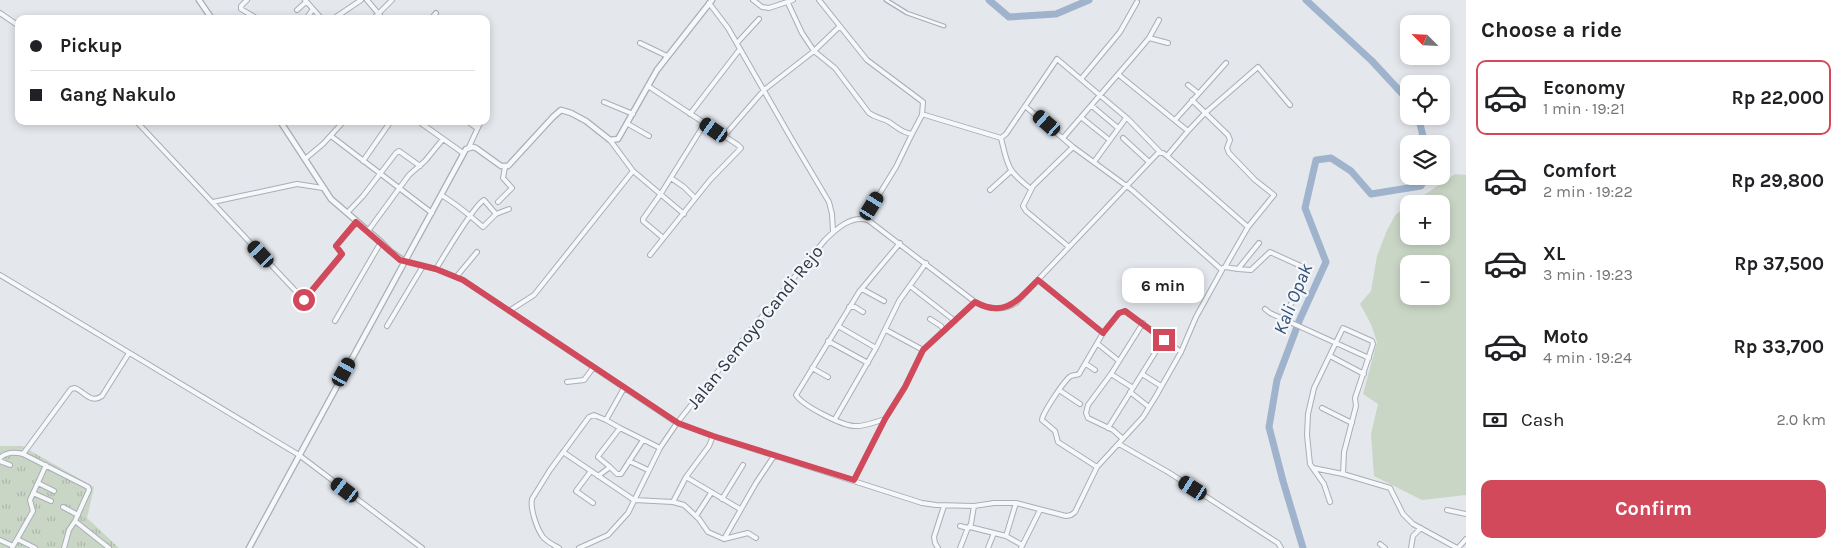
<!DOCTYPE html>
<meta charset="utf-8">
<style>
body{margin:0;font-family:Karla,sans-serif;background:#f6f6f6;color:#202124;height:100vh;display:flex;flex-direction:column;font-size:19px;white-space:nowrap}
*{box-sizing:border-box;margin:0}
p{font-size:16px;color:#757577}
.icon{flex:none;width:28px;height:28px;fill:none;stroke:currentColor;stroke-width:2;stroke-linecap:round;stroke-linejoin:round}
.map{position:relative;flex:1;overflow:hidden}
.sheet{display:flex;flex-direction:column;background:#fff;width:375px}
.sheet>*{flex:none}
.guide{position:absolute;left:15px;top:15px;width:475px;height:110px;border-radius:10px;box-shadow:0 2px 8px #0003;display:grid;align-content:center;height:110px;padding:0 15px;background:#fff}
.needle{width:32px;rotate:294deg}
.tools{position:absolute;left:1400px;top:15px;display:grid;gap:10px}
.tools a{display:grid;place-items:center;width:50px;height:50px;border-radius:10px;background:#fff;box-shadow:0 2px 8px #0003;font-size:25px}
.end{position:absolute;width:22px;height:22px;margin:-11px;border:6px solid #d1495b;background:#fff;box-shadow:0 0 0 2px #fff}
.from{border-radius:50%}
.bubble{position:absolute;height:35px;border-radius:10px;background:#fff;box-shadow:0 2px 8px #0003;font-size:16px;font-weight:700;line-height:35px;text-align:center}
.car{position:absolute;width:15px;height:30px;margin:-15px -8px;border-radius:6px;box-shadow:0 0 4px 1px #0007;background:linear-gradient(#222 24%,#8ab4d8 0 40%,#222 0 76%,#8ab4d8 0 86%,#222 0)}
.guide b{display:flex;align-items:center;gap:18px;height:48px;font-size:19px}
.guide b+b{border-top:1px solid #e0e0e0}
.guide i{width:12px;height:12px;background:#202124}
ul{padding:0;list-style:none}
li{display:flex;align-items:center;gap:15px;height:75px;margin:0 10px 8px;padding:0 5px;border:2px solid transparent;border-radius:10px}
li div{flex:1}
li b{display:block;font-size:19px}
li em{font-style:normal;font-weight:700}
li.selected{border-color:#d1495b}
li>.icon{width:45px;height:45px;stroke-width:1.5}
h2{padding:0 15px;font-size:22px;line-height:60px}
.pay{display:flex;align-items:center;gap:12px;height:55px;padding:0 15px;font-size:19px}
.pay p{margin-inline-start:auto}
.cta{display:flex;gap:10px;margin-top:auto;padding:10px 15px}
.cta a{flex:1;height:58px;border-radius:10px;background:#d1495b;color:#fff;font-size:20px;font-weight:700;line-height:58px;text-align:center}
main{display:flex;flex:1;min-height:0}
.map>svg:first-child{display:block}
</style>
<main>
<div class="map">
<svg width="1466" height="548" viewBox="0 0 1466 548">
<defs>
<pattern id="park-tufts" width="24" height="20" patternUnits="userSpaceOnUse" patternTransform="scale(1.25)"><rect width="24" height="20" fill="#c9d6c5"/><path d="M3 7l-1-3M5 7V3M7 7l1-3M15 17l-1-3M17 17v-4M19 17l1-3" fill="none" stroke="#adb8ab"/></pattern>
</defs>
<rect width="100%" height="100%" fill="#e4e7ec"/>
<path fill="#c9d6c5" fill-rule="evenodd" d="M1455 174 1466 175V495L1422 500 1374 476 1371 434 1378 404 1363 394 1377 342 1371 324 1360 304 1371 291 1377 256 1387 230 1396 214 1409 206V236H1441V204H1411ZM1409 264H1441V296H1409Z"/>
<path fill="url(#park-tufts)" d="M0 446H22L94 487 87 518 119 548H0Z"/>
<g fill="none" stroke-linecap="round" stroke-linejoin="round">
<path stroke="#9fb4cc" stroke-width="7" d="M989 0 1009 17 1056 14 1089 0
M1306 0 1372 61 1409 101
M1418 116 1425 144
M1303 548 1283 481 1269 427 1277 380 1300 319 1326 262 1305 208 1316 160 1331 158 1351 171 1371 194 1421 186 1426 176"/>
<defs>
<path id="pedestrian" d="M886 0 907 13 944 26"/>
<path id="minor" d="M247 0 241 6V9L258 19
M305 0 322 19
M367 0 383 19
M753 0 762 7 769 8 793 0
M819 0 867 60 923 102 922 115
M709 3 728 28 791 138 829 202 832 214 833 232
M788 3 802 33 814 51 835 68 869 113C876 118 882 118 889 122 897 127 902 133 912 134L922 115H925L1001 138 1006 134 1057 59 1128 119 1160 152
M297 10 306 2
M0 13 19 26
M306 19 313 9
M333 19 361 0
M373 19 392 0
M431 19 436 13
M1149 38 1168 43
M640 43 667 56
M737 43 759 19
M1119 75 1188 131 1204 114 1258 67 1290 105
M1081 79 1120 32 1137 2
M1188 85 1198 93
M648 86 738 145 741 148 710 180 650 255
M1192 100 1228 135 1230 140 1227 148 1229 153 1255 180 1274 195 1248 227 1225 267
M604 102 633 114
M1092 106 1118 128
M690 114 740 49
M1082 118 1107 138
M1175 120 1226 63
M136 121 304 300 342 254 336 246 357 222
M418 121 463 153
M467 121 477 128
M628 124 649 136
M331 136 432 213
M724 136 764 90 814 51 840 26
M1001 138C1008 167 1007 170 1031 189
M1063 138 1139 50 1149 38 1159 20
M1123 138 1148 161
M610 140 633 171 684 214
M469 147 481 121
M1167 156 1188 131
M305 159 323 144 344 121
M363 161 391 121
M1094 162 1126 118
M671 178 684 187 695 198
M990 190 1011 171
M213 202 297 184 323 188
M498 202 512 188 503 178 505 167
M347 213 363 196 396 153 399 151 420 166
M496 214 509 209
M864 219 896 167 912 134
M368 231 409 175 425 161 443 139
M662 237 643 221V219L660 195 705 123
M1069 247 1026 211 1023 206 1033 186 1073 147
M404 261 436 269 463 280 677 423 713 436 922 503 936 505 974 506 994 503H1016L1066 516 1071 515 1075 512 1097 467 1143 417 1156 396 1181 352 1196 317 1222 270 1132 190 1073 147 1025 106
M1223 268 1225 267 1238 269 1259 243
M436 269C444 256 474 205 484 200L496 214 483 227C469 215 457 204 441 195
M1238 269 1251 270 1270 252 1303 267 1305 272 1303 278 1284 319
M0 275 299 455 422 548
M457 276 477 252
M1038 280 1103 333
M910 286 955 321
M862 289 884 301
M849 307H855L863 312
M1265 309 1270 313 1369 358
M509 311 534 295 633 171
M930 319 941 326 944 331
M335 321 381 242
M387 326 423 266
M838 326 876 348
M886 330 923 350
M828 341 868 363
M1098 344 1119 361
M1330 356 1364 374
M1086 364 1095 370
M812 368 828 377
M1111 374 1133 388
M1142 374 1161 386
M567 382 584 380 593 368
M1059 390 1080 404
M1130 392 1149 407
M1322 408 1352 423
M835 419 876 348 899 301 926 263
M885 419C875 422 864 427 854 426 841 425 803 406 796 395L859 292 900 243
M606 420 620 428
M1108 428 1163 340
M1123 439 1113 430 1088 418 1086 413 1088 405 1111 374 1143 323
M1119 444 1168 472 1278 543 1281 548
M563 452 634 500 673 502 684 505 699 519 708 532 724 539 748 533 756 538
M23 454 71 389 75 388C85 392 91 404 102 396L129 353
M0 458C6 452 15 452 23 454L88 487 89 490 75 521 109 548
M0 461 10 465
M629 461 648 470
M610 467 617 474H621L643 440
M1097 467 1058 442 1055 431 1042 420C1042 414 1065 379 1071 376 1074 375 1077 375 1079 374L1103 333 1119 313 1125 311 1181 352
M1313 468 1343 474
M591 471 576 491 593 503
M598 476 610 467 598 457 599 455 620 428 660 448
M686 477 740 509
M854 480 885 419 905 387 923 350 975 302
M38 483 54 491
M33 493 51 501
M722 499 743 465
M673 502 686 477 709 446 713 436
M1330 502 1324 484 1310 464 1307 435 1308 414 1314 388 1343 328 1372 341 1373 344 1355 398 1356 406 1344 452 1343 474 1390 488 1403 514 1413 524 1457 548
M63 507 78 515
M1447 510 1466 514
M696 516 711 493
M960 526 968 528
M970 527 1006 536 1016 503
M1006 536 1022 545
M17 539 35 548
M724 539 756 483 774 456
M0 540 13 546
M1380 544 1385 548
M12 548 33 511 30 500 46 465
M64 548 69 530 75 521
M559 548C554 545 547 542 543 537 537 529 530 509 532 499L550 470 589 417 594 415 606 420 624 388
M579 548 608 535 628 513 660 448 677 423 741 342 825 240C836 229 851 215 868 220L975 302C988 309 1004 312 1017 302L1158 153H1163L1167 156 1248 227
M938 548 935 543 934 537 944 506
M960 548 967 530 971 524 974 506
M988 548 994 533
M1021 548 1040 510
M1411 548 1413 536 1421 528
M1458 548 1466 539"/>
<path id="tertiary" d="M199 0 212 19
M280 121 331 199 381 242 390 251 404 261
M249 548 466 149 473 147 476 148 501 166H508L553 117 561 110 571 113 586 121 610 140 618 139 657 70 712 0"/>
</defs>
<use href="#pedestrian" stroke="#a9aeb7" stroke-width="5"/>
<use href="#minor" stroke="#a9aeb7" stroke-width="6"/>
<use href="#tertiary" stroke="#a9aeb7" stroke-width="7"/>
<use href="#pedestrian" stroke="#f7f8fa" stroke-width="2.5"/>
<use href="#minor" stroke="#f7f8fa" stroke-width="4"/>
<use href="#tertiary" stroke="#f7f8fa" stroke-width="4.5"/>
</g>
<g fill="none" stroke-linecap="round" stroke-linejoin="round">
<path stroke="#d1495b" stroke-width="6" d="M304 300 342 254 336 246 356 222 400 260 436 269 463 280 678 423 713 436 854 480 885 419 905 387 923 350 975 302C1005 318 1017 301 1038 280L1103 333 1119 313 1125 311 1164 340"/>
</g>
<g text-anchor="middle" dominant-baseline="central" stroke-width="4.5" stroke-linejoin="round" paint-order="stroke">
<g font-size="18" fill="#2b3445" stroke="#f4f6f9">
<text transform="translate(755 327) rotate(-51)">Jalan Semoyo Candi Rejo</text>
</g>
<g font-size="19" font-style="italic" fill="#34527a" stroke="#f4f6f9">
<text transform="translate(1293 299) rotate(-68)">Kali Opak</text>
</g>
</g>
</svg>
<div class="tools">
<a><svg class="needle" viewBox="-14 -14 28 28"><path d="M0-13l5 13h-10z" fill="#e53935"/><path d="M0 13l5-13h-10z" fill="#757577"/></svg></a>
<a><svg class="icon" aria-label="locate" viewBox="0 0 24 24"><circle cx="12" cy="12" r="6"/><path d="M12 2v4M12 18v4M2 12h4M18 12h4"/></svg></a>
<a><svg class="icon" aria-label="layers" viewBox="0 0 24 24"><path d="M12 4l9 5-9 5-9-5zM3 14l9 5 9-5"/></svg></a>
<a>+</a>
<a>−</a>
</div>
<i class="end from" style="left:304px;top:300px"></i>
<i class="end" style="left:1164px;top:340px"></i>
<div class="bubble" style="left:1122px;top:268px;width:82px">6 min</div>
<i class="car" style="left:1047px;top:123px;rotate:311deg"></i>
<i class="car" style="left:714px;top:130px;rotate:305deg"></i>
<i class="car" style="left:872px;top:206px;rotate:32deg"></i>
<i class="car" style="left:261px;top:254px;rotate:317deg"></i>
<i class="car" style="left:344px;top:372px;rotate:29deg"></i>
<i class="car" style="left:1193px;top:488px;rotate:303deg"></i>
<i class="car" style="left:345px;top:490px;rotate:307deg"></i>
<div class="guide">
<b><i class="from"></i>Pickup</b>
<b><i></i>Gang Nakulo</b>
</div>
</div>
<section class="sheet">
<h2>Choose a ride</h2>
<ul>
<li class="selected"><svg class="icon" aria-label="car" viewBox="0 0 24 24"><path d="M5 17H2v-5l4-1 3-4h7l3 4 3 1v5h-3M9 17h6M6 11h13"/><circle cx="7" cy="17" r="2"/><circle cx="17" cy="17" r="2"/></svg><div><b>Economy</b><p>1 min · 19:21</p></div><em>Rp 22,000</em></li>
<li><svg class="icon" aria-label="car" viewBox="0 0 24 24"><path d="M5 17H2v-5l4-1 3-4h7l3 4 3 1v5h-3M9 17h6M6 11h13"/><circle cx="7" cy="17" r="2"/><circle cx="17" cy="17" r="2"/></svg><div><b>Comfort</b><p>2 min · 19:22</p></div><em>Rp 29,800</em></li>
<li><svg class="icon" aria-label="car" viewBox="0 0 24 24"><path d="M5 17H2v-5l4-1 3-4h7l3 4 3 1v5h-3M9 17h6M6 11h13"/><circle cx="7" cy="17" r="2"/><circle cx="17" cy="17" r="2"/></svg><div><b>XL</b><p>3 min · 19:23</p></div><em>Rp 37,500</em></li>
<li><svg class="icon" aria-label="car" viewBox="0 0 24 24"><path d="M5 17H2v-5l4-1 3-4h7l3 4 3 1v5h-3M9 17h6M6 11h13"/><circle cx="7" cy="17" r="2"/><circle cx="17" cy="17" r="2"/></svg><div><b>Moto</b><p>4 min · 19:24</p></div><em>Rp 33,700</em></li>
</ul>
<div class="pay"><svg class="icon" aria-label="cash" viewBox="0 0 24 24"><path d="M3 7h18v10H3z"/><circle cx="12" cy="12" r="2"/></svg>Cash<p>2.0 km</p></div>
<div class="cta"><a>Confirm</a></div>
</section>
</main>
